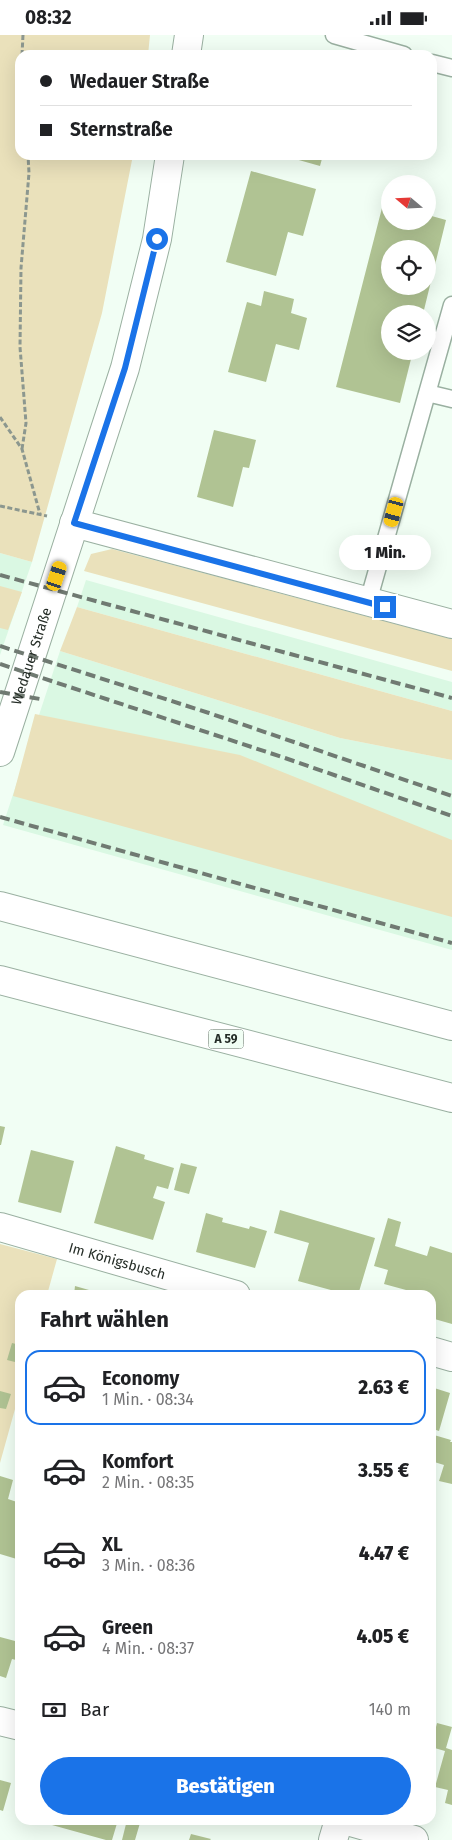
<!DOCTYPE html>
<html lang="de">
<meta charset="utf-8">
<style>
body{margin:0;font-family:"Fira Sans",sans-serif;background:#f2f2f2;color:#202124;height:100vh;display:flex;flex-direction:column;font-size:19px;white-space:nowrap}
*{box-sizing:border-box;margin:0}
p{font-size:16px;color:#757577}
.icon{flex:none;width:28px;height:28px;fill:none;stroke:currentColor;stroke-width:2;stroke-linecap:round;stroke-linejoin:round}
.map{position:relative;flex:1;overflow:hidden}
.drawer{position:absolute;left:15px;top:1255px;width:421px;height:535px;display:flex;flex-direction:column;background:#fff;border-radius:15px;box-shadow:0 5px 20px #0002}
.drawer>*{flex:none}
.guide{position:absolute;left:15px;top:15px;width:422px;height:110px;border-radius:15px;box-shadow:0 5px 20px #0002;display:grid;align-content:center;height:110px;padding:0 25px;background:#fff}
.needle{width:32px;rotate:289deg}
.buttons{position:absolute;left:381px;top:140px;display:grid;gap:10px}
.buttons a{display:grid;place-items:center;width:55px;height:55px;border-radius:50%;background:#fff;box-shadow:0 5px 20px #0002;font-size:25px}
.end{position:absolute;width:22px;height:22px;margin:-11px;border:6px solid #1a73e8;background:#fff;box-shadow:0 0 0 2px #fff}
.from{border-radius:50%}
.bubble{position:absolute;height:35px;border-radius:18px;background:#fff;box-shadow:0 5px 20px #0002;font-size:16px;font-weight:800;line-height:35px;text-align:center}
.car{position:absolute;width:15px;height:30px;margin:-15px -8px;border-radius:6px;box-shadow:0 0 4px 1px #0007;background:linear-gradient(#f5c518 24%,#345 0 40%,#f5c518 0 76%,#345 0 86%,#f5c518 0)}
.guide b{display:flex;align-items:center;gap:18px;height:48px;font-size:19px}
.guide b+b{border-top:1px solid #e0e0e0}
.guide i{width:12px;height:12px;background:#202124}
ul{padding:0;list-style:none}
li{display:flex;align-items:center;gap:15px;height:75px;margin:0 10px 8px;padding:0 15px;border:2px solid transparent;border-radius:15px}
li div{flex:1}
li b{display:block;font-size:19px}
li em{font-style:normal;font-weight:800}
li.selected{border-color:#1a73e8}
li>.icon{width:45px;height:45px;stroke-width:1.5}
h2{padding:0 25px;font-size:22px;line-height:60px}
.pay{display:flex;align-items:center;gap:12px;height:55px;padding:0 25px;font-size:19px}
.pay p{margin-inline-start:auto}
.action{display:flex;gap:10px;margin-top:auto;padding:10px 25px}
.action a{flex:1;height:58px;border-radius:30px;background:#1a73e8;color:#fff;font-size:20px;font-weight:800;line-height:58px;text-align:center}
.status{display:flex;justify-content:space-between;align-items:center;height:35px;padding:0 25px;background:#fff;direction:ltr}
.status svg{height:14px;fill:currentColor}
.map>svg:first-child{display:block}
</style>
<div class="status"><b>08:32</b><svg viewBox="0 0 49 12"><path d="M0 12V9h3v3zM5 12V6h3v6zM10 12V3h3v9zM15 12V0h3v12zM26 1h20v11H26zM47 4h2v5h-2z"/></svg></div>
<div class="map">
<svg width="452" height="1805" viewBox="0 0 452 1805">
<rect width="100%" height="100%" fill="#f1fef4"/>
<path fill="#daf8e3" d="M0 518 32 527 0 620Z
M86 545 452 647V676L77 572Z
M60 616 340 703 452 725V915L3 790Z"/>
<path fill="#eae1bb" d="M0 0H150L148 20H20V120H133L102 278 32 527 0 518Z
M112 514 452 604V636L84 536 91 519Z
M0 551 22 557 8 595 0 593Z
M77 572 452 676V725L340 703 60 616Z
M35 679 240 720 452 805V882L13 761Z
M0 1209 57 1224 47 1260H20V1356L0 1428Z"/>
<path fill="#b0c393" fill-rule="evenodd" d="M281 120H323L320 131Z
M251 136 316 154 303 201 288 197 276 241 226 227Z
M383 169 390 171V186H428V180L446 185 423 279H390V316H413L400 368 336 352ZM390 214H428V251H390Z
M264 256 294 264 291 278 307 283 299 315 276 309 266 347 228 337 247 267 261 271Z
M214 395 256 405 249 433 243 432 233 472 197 462Z
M0 1091 5 1092 1 1110H0Z
M116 1111 145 1120 144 1124 174 1133 168 1154 157 1151 153 1163 165 1167 153 1205 94 1188Z
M31 1115 74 1126 61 1178 18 1167Z
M181 1128 197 1132 189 1159 174 1155Z
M280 1175 375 1203 358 1260H349L298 1246 309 1208 274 1198Z
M206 1178 223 1183 222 1187 249 1194 250 1191 267 1196 255 1233 196 1217Z
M388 1183 401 1187 395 1211 427 1221 430 1211 452 1218V1289L431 1283V1260H405L406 1255 384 1249 388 1235 374 1231Z
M75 1251 103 1259V1260H74Z
M12 1308 20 1310 19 1328 7 1325Z
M431 1352 450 1358 439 1396 436 1395 434 1400 451 1405 450 1407H452V1449L439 1446 444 1430 431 1426Z
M0 1356 11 1359 6 1374 0 1373Z
M0 1441 13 1445 8 1464 20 1468V1525L0 1519Z
M16 1600 20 1601V1626L12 1624 6 1643 0 1641V1602L15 1606Z
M437 1688 452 1692 446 1713 452 1715V1770L445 1768 448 1755 435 1752 445 1716 431 1712Z
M0 1745 11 1748 3 1776 0 1775Z
M30 1785H45L44 1789Z
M53 1785H118L112 1805H106L52 1790Z
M127 1785 140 1788 135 1805H122Z
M191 1799 211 1804 210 1805H189Z"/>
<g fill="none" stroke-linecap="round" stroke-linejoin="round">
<defs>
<path id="service" d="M334 0 404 20
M432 28 452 33
M427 358 452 364
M368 567 452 270"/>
<g id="minor">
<path d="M74 488 452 589"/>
<path id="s1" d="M0 1192 236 1260"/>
<path d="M431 1316 452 1322"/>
<path d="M0 1686 20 1691"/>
<path d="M344 1785 414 1805"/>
<path d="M333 1805 339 1785"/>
</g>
<g id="tertiary">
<path d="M186 20 189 0"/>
<path id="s2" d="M0 717 125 333 157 204 170 120"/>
</g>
<path id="motorway" d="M0 871 452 991
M0 945 452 1063"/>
</defs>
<use href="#service" stroke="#9ab0a1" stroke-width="19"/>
<use href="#minor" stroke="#9ab0a1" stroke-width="30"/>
<use href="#tertiary" stroke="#9ab0a1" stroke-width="30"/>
<use href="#motorway" stroke="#9ab0a1" stroke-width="30"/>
<path stroke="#8c978f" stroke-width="3" stroke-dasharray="5 2.5" stroke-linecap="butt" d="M22 20 23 0
M0 382 22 414 40 479
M22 414 26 388 20 312 21 233 29 138 28 120
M0 471 47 481"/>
<use href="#service" stroke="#fff" stroke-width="16"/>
<use href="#minor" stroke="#fff" stroke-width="28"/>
<use href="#tertiary" stroke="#fff" stroke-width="28"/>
<use href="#motorway" stroke="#fff" stroke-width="28"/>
<path stroke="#707a72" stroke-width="4" stroke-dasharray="10 5" stroke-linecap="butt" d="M0 540 452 663
M0 611 209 678 452 761
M0 629 285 723 452 781
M0 657 40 664
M0 782 452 908"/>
</g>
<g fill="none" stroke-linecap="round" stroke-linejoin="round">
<path stroke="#1a73e8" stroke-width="6" d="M157 204 125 333 74 488 385 572"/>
</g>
<g text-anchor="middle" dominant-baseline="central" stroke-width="5" stroke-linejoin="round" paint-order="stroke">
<rect fill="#f1fef4" stroke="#626b64" stroke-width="1" x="208.5" y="994.5" width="35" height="19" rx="4"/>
<g font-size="12" font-weight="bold" fill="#242c26">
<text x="226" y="1004">A 59</text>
</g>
<g font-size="14" fill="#242c26" stroke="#f1fef4">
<text stroke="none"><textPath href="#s2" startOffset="101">Wedauer Straße</textPath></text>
<text stroke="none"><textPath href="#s1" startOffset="122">Im Königsbusch</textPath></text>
</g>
</g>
</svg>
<div class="buttons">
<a><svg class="needle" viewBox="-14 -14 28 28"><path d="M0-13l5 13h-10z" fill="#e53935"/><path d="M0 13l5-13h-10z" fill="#757577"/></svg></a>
<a><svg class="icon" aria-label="locate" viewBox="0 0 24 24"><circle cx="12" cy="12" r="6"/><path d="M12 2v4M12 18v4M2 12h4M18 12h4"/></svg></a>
<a><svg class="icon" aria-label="layers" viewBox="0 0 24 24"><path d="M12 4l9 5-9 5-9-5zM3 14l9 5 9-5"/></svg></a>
</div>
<i class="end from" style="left:157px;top:204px"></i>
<i class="end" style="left:385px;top:572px"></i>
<div class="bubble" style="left:339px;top:500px;width:92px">1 Min.</div>
<i class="car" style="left:394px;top:477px;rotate:195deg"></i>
<i class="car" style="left:57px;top:541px;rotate:18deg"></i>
<div class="guide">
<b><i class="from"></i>Wedauer Straße</b>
<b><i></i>Sternstraße</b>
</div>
<section class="drawer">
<h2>Fahrt wählen</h2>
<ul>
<li class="selected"><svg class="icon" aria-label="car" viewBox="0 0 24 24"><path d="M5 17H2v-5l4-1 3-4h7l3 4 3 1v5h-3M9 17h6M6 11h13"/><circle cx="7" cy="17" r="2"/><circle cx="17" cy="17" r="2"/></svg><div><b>Economy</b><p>1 Min. · 08:34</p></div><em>2.63 €</em></li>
<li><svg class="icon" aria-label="car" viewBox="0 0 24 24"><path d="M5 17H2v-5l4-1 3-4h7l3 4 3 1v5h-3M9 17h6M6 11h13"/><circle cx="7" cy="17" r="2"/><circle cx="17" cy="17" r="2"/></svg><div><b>Komfort</b><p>2 Min. · 08:35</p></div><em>3.55 €</em></li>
<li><svg class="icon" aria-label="car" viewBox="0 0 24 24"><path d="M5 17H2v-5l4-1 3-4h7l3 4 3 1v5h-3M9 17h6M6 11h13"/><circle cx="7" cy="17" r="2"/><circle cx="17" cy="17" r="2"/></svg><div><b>XL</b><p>3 Min. · 08:36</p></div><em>4.47 €</em></li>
<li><svg class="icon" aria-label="car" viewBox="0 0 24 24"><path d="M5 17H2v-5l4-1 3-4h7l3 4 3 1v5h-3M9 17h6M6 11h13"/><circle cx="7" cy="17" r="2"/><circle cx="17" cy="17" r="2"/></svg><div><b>Green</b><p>4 Min. · 08:37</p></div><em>4.05 €</em></li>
</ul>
<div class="pay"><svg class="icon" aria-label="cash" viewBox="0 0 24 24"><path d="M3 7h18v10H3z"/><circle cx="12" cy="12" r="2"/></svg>Bar<p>140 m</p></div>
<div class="action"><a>Bestätigen</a></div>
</section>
</div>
